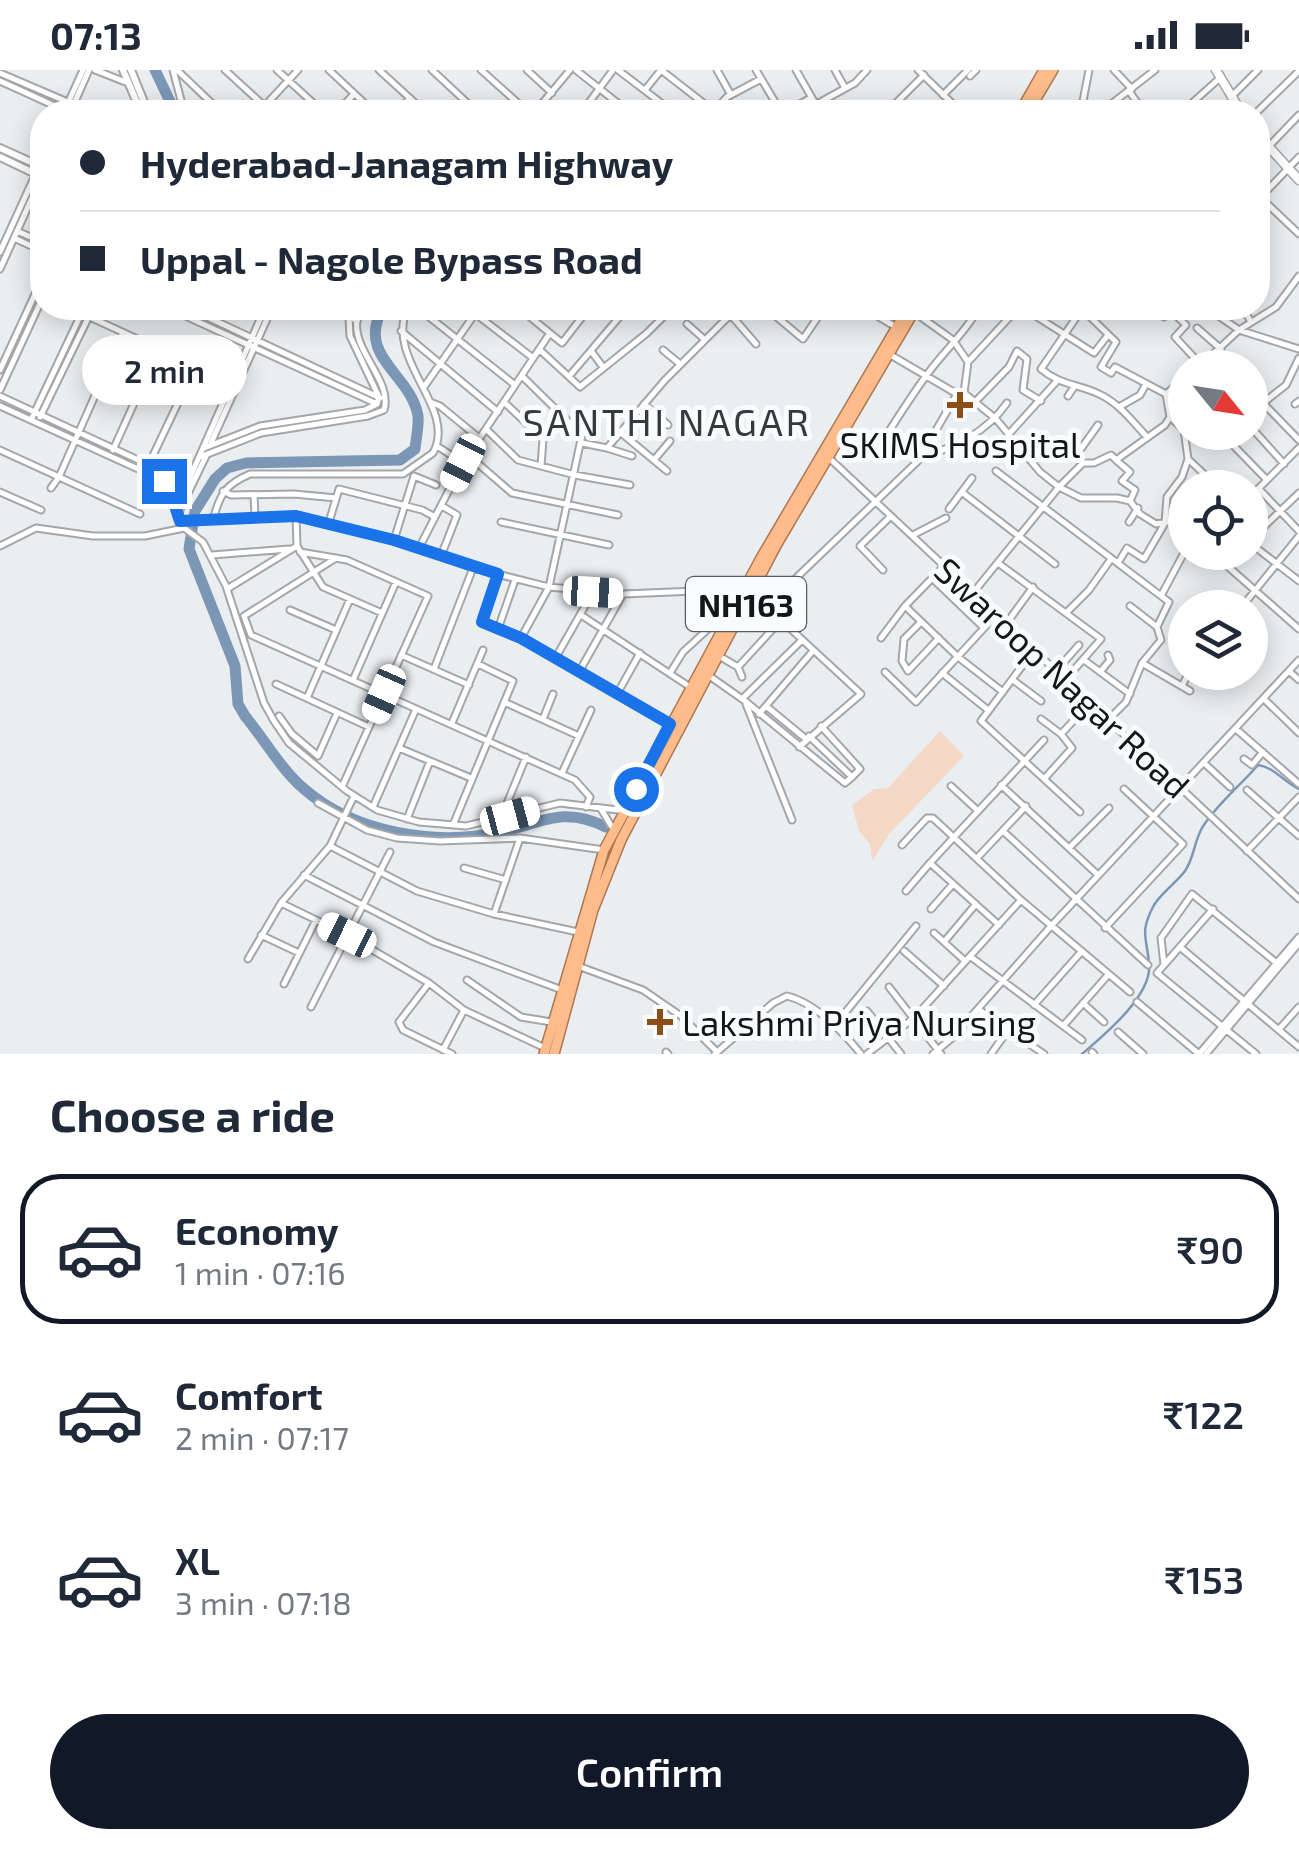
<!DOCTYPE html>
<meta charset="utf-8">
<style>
body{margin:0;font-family:"Exo 2",sans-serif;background:#f6f6f7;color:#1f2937;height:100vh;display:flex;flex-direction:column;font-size:38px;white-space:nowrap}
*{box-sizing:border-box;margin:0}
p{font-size:32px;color:#747a83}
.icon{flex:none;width:55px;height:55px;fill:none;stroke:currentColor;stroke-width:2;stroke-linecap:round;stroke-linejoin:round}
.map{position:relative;height:984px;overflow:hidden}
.details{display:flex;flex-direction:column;background:#fff;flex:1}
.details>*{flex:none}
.banner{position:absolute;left:30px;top:30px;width:1240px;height:220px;border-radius:40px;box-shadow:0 5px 25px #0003;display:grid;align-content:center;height:220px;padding:0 50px;background:#fff}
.needle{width:65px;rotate:120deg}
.fabs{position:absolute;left:1168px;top:280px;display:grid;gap:20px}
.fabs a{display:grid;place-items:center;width:100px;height:100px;border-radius:50%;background:#fff;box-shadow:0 5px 25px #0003;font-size:50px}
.end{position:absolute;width:45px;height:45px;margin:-22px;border:12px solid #1a73e8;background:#fff;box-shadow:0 0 0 5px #fff}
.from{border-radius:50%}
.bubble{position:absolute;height:70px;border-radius:35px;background:#fff;box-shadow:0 5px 25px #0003;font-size:32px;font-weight:600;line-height:70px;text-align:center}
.car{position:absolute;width:30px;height:60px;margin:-30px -15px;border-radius:12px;box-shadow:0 0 8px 2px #0007;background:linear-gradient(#fff 24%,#345 0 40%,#fff 0 76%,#345 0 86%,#fff 0)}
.banner b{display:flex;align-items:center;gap:35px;height:95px;font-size:38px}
.banner b+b{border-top:2px solid #e0e1e3}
.banner i{width:25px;height:25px;background:#1f2937}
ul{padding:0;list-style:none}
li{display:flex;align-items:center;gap:30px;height:150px;margin:0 20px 15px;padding:0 30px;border:5px solid transparent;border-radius:40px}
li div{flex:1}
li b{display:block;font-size:38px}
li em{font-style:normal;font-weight:600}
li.current{border-color:#111827}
li>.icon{width:90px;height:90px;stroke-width:1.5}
h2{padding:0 50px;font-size:45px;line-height:120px}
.cta{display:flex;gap:20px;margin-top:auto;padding:20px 50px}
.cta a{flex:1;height:115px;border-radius:60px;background:#111827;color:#fff;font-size:40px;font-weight:600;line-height:115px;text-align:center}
.status{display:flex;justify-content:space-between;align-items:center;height:70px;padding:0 50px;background:#fff;direction:ltr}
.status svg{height:28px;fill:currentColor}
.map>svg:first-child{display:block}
</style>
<div class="status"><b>07:13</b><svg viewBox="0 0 49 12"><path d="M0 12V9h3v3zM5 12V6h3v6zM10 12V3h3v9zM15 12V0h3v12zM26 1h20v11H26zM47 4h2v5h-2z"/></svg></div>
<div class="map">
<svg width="1299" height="984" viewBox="0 0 1299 984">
<rect width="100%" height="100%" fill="#ebeef1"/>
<path fill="#f3d8c6" d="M940 661 964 686 890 763 872 791 870 774 859 761 852 735 874 719 888 718Z"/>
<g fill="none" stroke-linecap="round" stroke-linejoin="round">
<path stroke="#7c97b6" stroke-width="2.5" d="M1082 984C1103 966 1153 925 1149 894 1147 867 1139 863 1154 835 1162 822 1176 813 1185 801 1194 788 1194 772 1202 758 1216 735 1241 715 1258 695 1274 697 1284 712 1299 719"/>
<path stroke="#7c97b6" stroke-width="11" d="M155 0 175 42
M383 238C355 286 411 304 418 346 419 356 416 369 415 379L400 390 246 393 227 398 215 409 195 441 189 479 235 596 238 634 245 646C264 669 281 699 303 718 355 764 436 776 501 762 543 752 564 736 606 757"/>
<defs>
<path id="minor" d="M95 0 128 13
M173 0 182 34 191 42
M177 0 221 42
M225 0 271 42
M277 0 323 42
M329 0 374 42
M379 0 425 42
M432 0 477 42
M481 0 528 42
M527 0 552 23
M576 0 629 42
M618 0 673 42
M717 0 731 25
M756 0 781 42
M796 0 820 42
M835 0 845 18
M918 0 961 42
M1114 0 1132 19
M0 3 91 42
M970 6 976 0
M0 11 68 42
M645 20 661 0 715 42
M1129 21 1144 42
M943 25 968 0
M1232 26 1258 0
M74 34 89 0
M815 35 855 13 867 0
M64 42 83 0
M259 42 298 0
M337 42 354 24
M397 42 410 28
M535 42 570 0
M582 42 613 0
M713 42 727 27 761 9
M785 42 811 28
M887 42 924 5
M1076 42 1083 31 1089 0
M1101 42 1155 0
M1182 42 1221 7
M1257 42 1299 1
M1270 75 1299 45
M1260 127 1299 164
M1258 130 1299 87
M17 161 42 172
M14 168 42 181
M0 182 42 90
M0 199 41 108
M168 238 377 334
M188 238 380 328
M265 238 176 439 184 458 203 472 226 516 264 633 274 651 289 673 347 721 377 740 419 752 466 756 560 733 626 741
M468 238 533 288
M519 238 562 273 589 238
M766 238 803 269 824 238
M854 238 867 240 896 257
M1023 238 1094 283 1108 265
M1081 238 1116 272 1101 297 1111 303 1115 297 1166 324
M1157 238 1164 247 1170 240 1186 255 1175 267 1201 295
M1207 238 1239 260 1299 279
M1243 238 1251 252
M1082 239 1041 299C1060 315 1078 314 1099 324 1119 333 1133 352 1147 367
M423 242 515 315
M914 242 953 270 968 292 964 323 996 349 1040 402 1059 417 1081 428H1117L1130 431 1140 444 1156 454 1174 451 1185 454
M81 243 233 313
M730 244 756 274
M687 254 704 269
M1197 258 1221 279
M401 261 498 342
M540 280 580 317 647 263 672 238
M663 280 680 294
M591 281 603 297
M889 284 957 324 964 323
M1299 288 1286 315 1263 333 1299 370
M968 292 1018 238
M1198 298 1239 260 1276 237 1299 206
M1221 298H1223
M0 300 42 209
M571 304 627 238
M424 317 479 238
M0 320 42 229
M0 326 188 413
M1068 326 1074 317
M1250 329 1258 339 1263 333
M430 332 440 336 479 368
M504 332 543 369 541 396
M975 332 1009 297 1017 281 1027 289 1023 320 1041 331
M644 334 668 355
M1295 334 1299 331
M0 336 182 419
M1119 337 1140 325 1146 314
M40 347 93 238
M31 350 84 238
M1250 356 1284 394
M1250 356 1258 339
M486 359 518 390 575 405 630 415
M620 362 667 401
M1229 362 1232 374 1267 410
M1008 365 1056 312
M211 373 272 238
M582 373 607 378 665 310 737 238
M437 376 463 393
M204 378 260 356 365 340 377 334 379 327 350 266 349 248
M607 378 632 386
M878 378C894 354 909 329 926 306 943 282 965 263 979 238
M0 380 140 444
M113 380 159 278
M468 385 512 423 618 445
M827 386 1299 829
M921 386 957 324
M200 387 261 363 368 346 384 340C393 311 352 281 357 250
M1188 389 1219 418
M654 390 670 371
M1116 390 1130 402 1122 411 1135 420 1130 431
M1083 393 1075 387 1098 355
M148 396 196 295
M996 401 1169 532 1157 557 1161 570 1142 593 1126 632 1108 650
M51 418 59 407 123 262
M1259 419 1299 461
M223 421 231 425 294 424 336 428
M0 422 41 440
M963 423 1055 494
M254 425 255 446
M1250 427 1299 378
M949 439 972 408
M178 444 207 384
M296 445 297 476 323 517 382 543
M214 447C220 423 227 414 250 404H403L433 383C458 338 385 292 407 238
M180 451 296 445 394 470 473 498 549 517 623 524 744 519
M329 452 339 419 422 440 435 447
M501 452 609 475
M1129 452 1138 438
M913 465 946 448
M394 470 414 406 436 415
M1250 470 1299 423
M1250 473 1299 511
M0 476 36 458 93 466H145L184 458
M419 478 463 393 550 263
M300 482 347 490 428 526 342 717
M212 485 289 479
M441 486 457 445 442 436
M998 493 1101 569 1065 610
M1118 493 1127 478 1144 489 1165 453 1167 427 1182 407 1188 389 1184 360 1170 347
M1225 494 1299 559
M944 496 905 536 958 587 1003 622
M883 500 860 476 891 446
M498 504 482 552 521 568 670 654
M932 508 984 558
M227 519 297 476
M973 523 1059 417 1083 393H1094L1111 385 1116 390 1165 355 1170 347 1166 324 1185 307
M1162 524 1185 481
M1204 529 1216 538
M1130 536 1157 557
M1241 538 1299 466
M290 540 336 560
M1067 542 1089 520 1111 489
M581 545 690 617
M244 546 251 565 575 710 590 727 586 737
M244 546 336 488
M921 552 904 569 902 591 908 601 939 568
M1006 554 1033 517
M498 559 515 510
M1250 563 1262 572
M521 568 549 517 582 365 522 306
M881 568 905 536
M1034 580 981 651 1080 742
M401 585 469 615
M719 586 738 597
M556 587 593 522
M1084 590 1130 624
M1142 593 1190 621
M434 599 473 498
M1056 601 1079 575
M579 602 623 524
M885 602 916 632 996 545
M1100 602 1110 590 1108 585
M1232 602 1235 605
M1290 602 1299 610
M670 603 683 582 707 560
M942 603 988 640
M708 605 745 631 845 713 852 707
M742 607 738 597 781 550 751 524
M353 610 396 512
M1013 610 1041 631
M276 614 369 657
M1182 616 1189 602
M617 624 640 583
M307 628 350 529
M742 629 801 571
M1265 630 1299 663
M504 632 579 666
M746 634 792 750
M766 636 806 669
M759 644 812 582
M279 646 292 664 318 686 337 643
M543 649 553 624
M1041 649 1061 664 1090 633
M452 653 483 580
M1236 659 1299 714
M809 666 852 707 860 699 821 656
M799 677 861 624 781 550 794 529V510L921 388C956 376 985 364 1007 333
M399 678 471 708
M1244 689 1252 695 1263 682
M1204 693 1230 717
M562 703 591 640
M1044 709 1072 678 1061 664
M1001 715 1098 805
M951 716 977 740
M1247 720 1299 766
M318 733 367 760 397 768 440 771 520 768 604 780
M373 737 416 639
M601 739 615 762
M501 748 526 687
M407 749 430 691
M453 755 513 611 478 594
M1003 761 1148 895
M902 775 927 748H933L1021 830 1130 922
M330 776 417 821 494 844 578 862
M1069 778 1109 738
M1247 781 1299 727
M977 788 1026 736
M464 798 506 810
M304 805 434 872 562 920
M906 821 930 793
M281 833 347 865 429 913 464 940 545 978
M931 839 953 814
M1213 839 1157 903 1256 984
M494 844 520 768
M999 855 930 793 1044 670
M1105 858 1183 774 1124 719
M934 863 965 891
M261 865 299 883
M944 872 976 834
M1180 877 1299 977
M904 881 944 916
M971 887 1082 970
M248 889 281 833 330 776 354 726
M1164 895 1161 868 1192 824 1279 895
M578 896 643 920 681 946 717 982
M467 910 521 947 551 952
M429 913 399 952 403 960 452 984
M284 914 316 850
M889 917 941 984
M1137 932 1199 984
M1083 933 1104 952
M1034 935 1082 881
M311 937 390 782
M978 939 1044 984
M867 941 901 984
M835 955 916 856
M1064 955 1108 905
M1281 957 1299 937
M1118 962 1143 984
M443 980 464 940
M666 982 668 984
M1092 982 1094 984
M715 984 773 933 787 926C816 933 843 962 861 984
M867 984 915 947 1021 830
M933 984 953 967 1052 855 1299 590
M991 984 1008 960
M1199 984 1299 867
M1206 984 1299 873"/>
<path id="tertiary" d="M123 0 141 42
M131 0 148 42
M0 78 42 97
M0 87 42 107
M330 238 357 250 361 238"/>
<path id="secondary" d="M1216 0 1241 42
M1258 65 1299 110"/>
<path id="trunk" d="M1020 42 1044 0
M1028 42 1053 0
M544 984 604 780 761 488 908 238
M554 984 593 840 621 770 777 474 916 238"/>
</defs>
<use href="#minor" stroke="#a4a6a9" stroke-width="9"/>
<use href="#tertiary" stroke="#a4a6a9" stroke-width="10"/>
<use href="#secondary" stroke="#a4a6a9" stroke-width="11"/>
<use href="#trunk" stroke="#ac7751" stroke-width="12"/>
<use href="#minor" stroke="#fff" stroke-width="5"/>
<use href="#tertiary" stroke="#fff" stroke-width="6"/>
<use href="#secondary" stroke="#fff" stroke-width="8"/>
<use href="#trunk" stroke="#febc8c" stroke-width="9"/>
</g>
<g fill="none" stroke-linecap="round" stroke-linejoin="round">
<path stroke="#1a73e8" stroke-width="12" d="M164 411 182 419 176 439 180 451 296 446 394 470 498 504 482 552 521 568 670 654 636 719"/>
</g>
<g fill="#8e4e17" stroke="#f9fbff" stroke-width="4">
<path d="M955 320h10v10h10v10h-10v10h-10v-10h-10v-10h10z"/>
<path d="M655 937h10v10h10v10h-10v10h-10v-10h-10v-10h10z"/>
</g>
<g text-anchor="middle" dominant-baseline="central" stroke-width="10" stroke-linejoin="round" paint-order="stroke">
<rect fill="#f9fbff" stroke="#595b5d" stroke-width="2.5" x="686" y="507" width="120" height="54" rx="8"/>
<g font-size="32" font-weight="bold" fill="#151617">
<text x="746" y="534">NH163</text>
</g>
<g font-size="35" fill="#151617" stroke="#f9fbff">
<text x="960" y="374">SKIMS Hospital</text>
<text x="682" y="952" text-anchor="start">Lakshmi Priya Nursing</text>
</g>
<g font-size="35" fill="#151617" stroke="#f9fbff">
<text transform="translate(1063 607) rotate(43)">Swaroop Nagar Road</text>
</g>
<g font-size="38" letter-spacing="2.5" fill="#37393c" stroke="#f9fbff">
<text x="667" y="351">SANTHI NAGAR</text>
</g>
</g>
</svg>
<div class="fabs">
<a><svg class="needle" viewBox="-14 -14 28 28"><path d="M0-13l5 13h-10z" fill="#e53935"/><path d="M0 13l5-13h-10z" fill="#747a83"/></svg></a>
<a><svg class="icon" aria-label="locate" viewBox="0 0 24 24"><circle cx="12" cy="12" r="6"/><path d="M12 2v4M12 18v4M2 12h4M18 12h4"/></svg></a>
<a><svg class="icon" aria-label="layers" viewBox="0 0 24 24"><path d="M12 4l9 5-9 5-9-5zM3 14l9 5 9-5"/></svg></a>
</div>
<i class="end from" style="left:636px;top:719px"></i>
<i class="end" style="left:164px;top:411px"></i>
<div class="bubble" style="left:82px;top:265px;width:165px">2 min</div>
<i class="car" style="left:463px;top:393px;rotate:207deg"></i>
<i class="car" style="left:593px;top:522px;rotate:93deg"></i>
<i class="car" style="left:384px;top:624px;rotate:204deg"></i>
<i class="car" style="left:510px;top:746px;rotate:75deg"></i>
<i class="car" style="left:347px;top:865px;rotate:296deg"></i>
<div class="banner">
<b><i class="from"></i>Hyderabad-Janagam Highway</b>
<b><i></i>Uppal - Nagole Bypass Road</b>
</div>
</div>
<section class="details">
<h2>Choose a ride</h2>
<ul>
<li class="current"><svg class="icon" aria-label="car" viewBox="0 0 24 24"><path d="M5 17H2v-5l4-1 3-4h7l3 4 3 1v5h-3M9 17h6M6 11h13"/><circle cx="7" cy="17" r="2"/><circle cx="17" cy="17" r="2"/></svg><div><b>Economy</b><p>1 min · 07:16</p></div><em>₹90</em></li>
<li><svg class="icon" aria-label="car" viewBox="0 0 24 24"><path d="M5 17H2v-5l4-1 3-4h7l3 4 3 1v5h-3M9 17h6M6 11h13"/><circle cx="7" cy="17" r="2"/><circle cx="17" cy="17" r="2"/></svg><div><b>Comfort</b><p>2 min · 07:17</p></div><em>₹122</em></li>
<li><svg class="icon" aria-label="car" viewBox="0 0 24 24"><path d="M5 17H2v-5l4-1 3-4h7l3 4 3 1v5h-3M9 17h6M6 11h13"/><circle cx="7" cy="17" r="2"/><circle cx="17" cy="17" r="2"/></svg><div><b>XL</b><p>3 min · 07:18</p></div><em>₹153</em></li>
</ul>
<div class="cta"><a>Confirm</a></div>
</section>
